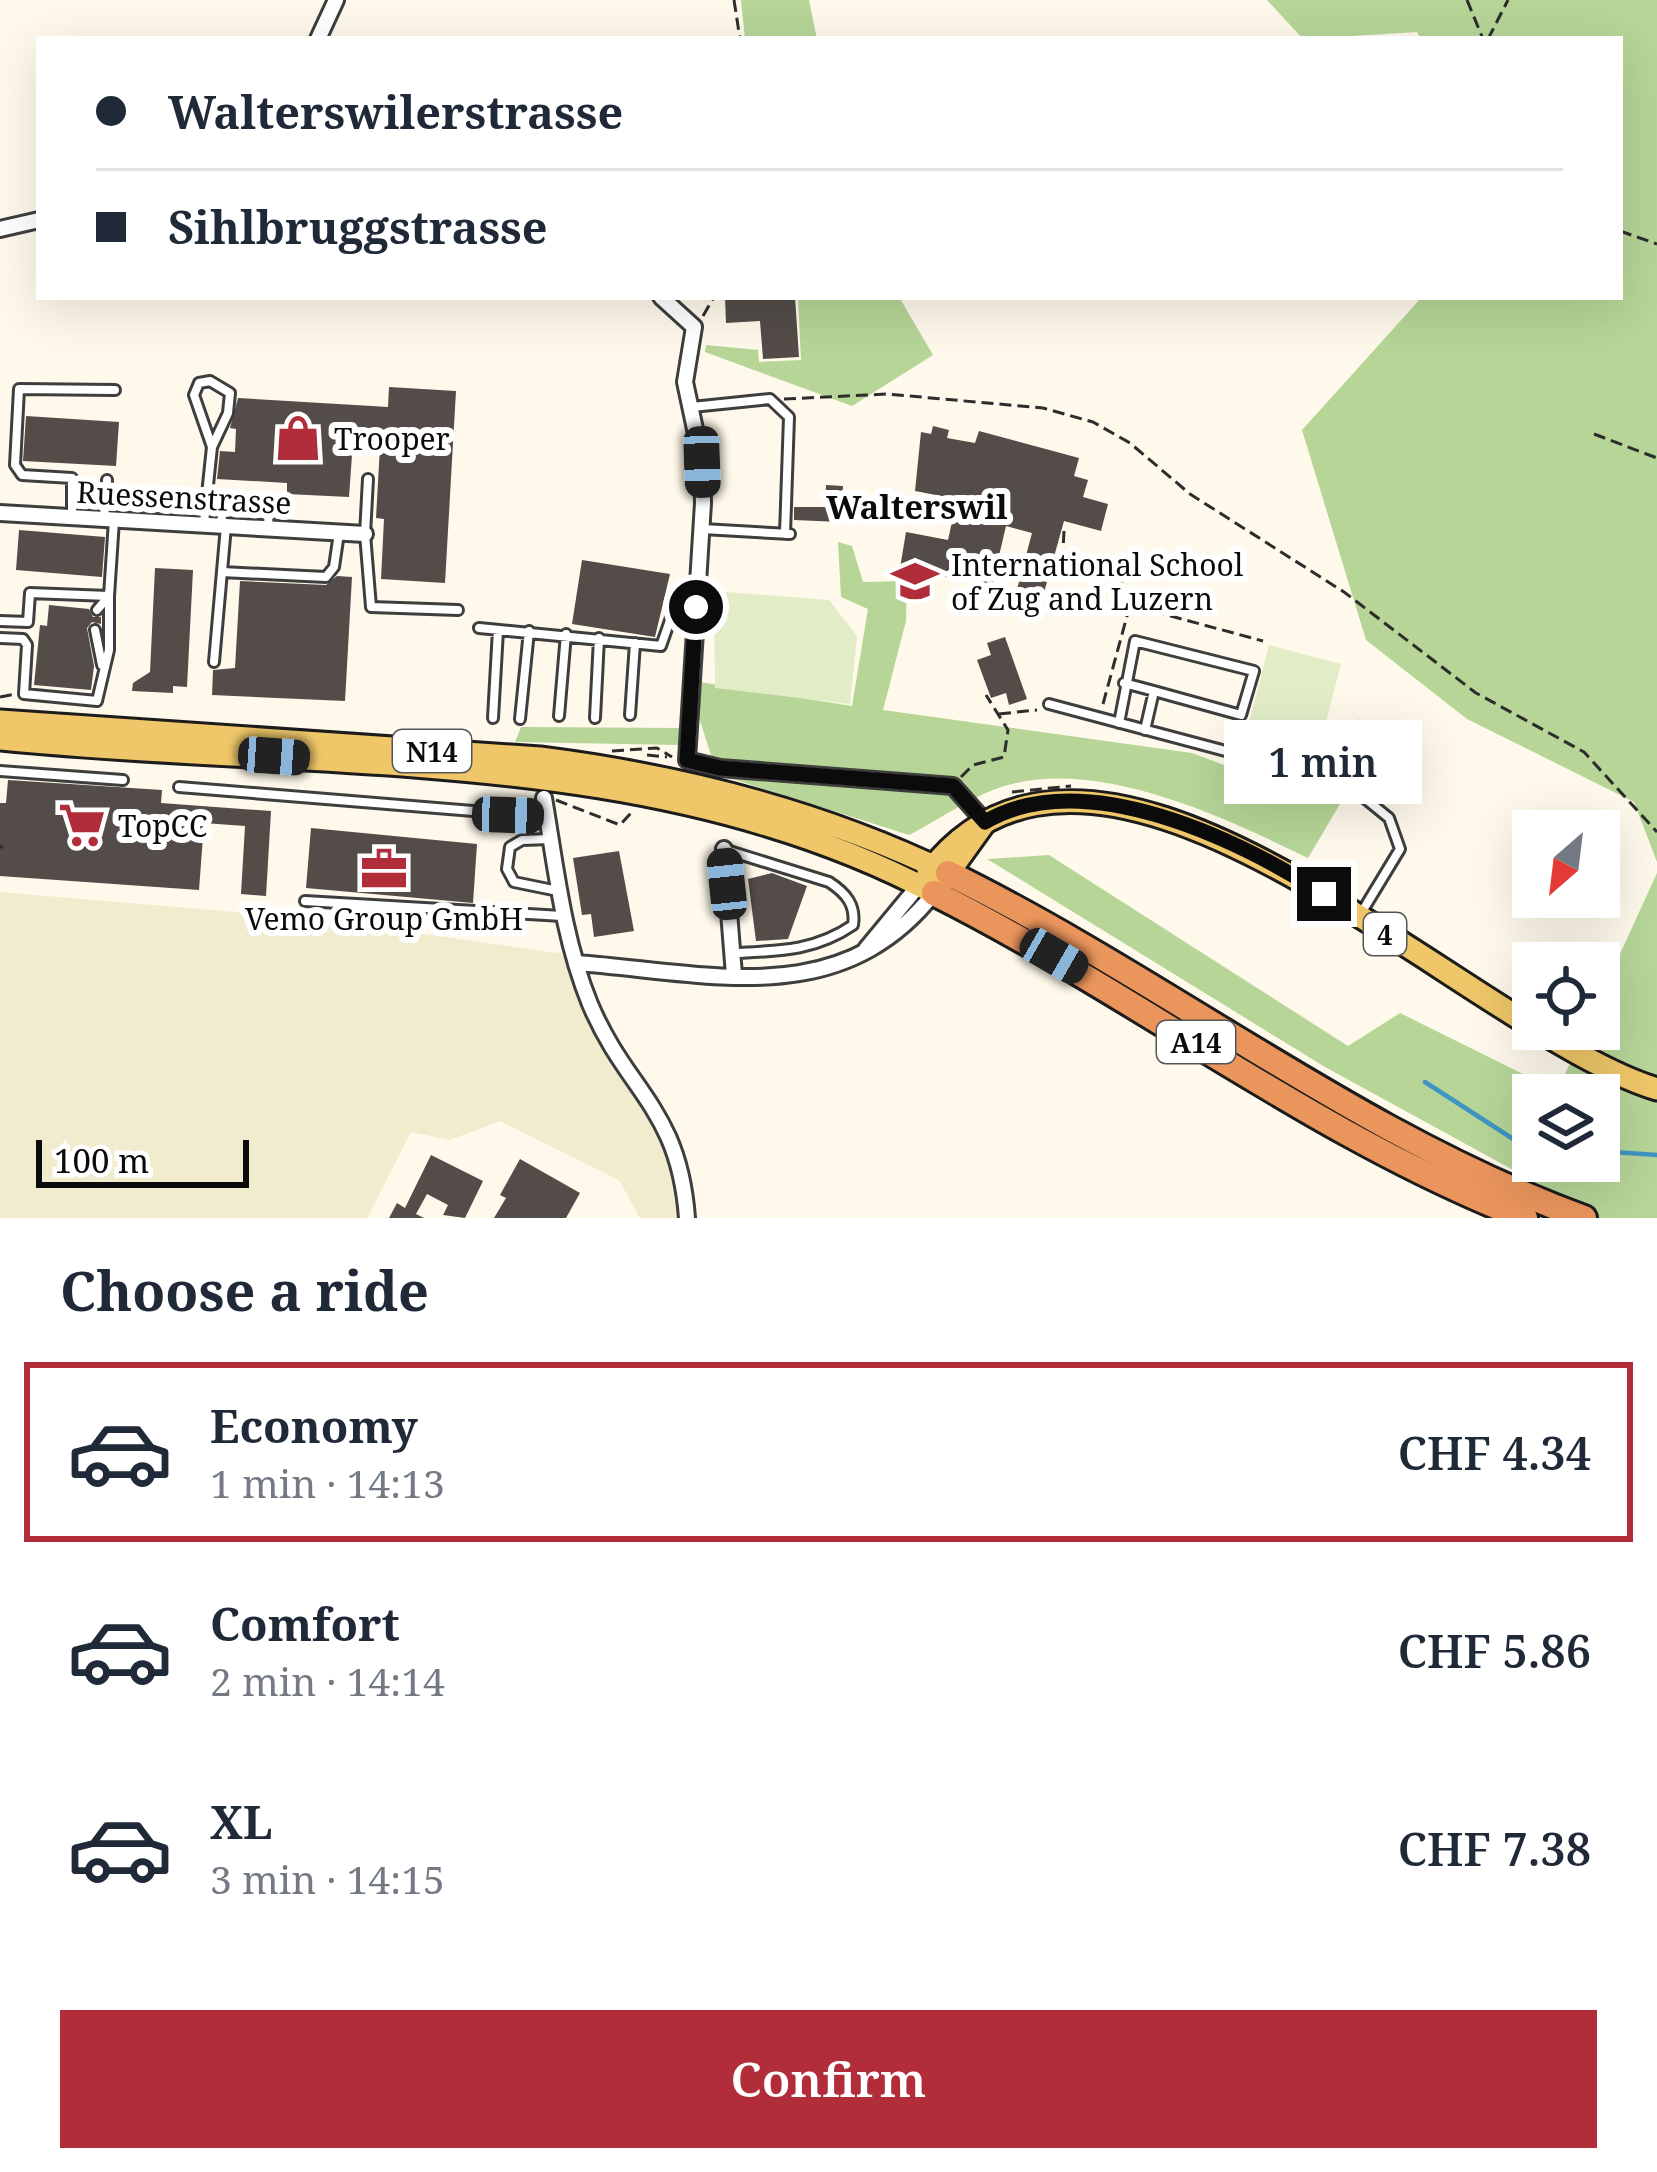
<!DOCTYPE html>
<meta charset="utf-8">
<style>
body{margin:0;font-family:"Noto Serif",serif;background:#f6f6f7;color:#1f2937;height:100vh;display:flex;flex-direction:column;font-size:45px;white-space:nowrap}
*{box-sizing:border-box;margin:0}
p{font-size:39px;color:#747a83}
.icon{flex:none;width:66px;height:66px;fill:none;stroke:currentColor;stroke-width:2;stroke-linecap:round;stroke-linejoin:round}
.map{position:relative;height:1218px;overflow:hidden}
.details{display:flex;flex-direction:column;background:#fff;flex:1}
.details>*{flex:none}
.banner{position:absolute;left:36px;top:36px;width:1587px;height:264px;border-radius:0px;box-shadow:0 12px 48px #0002;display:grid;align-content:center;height:264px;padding:0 60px;background:#fff}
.needle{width:78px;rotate:208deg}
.fabs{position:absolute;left:1512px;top:810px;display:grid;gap:24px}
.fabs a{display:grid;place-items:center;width:108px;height:108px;border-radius:0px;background:#fff;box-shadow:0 12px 48px #0002;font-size:60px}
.scale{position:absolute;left:36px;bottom:30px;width:213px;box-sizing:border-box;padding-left:12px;border:6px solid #0b0b0b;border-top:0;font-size:33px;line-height:42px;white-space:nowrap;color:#0b0b0b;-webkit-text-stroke:9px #fff;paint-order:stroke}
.end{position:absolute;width:54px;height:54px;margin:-27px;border:15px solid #0b0b0b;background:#fff;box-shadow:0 0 0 6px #fff}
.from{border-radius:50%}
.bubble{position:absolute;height:84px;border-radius:0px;background:#fff;box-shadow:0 12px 48px #0002;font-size:39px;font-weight:600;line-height:84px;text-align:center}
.car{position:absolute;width:36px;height:72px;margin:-36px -18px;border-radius:15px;box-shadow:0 0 9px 3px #0007;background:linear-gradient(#222 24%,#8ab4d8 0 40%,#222 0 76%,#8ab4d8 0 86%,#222 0)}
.banner b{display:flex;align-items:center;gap:42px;height:114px;font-size:45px}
.banner b+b{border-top:3px solid #e0e1e3}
.banner i{width:30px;height:30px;background:#1f2937}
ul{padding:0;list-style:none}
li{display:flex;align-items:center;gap:36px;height:180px;margin:0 24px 18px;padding:0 36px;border:6px solid transparent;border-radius:0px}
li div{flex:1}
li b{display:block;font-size:45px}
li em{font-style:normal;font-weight:600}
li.active{border-color:#b12d3a}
li>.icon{width:108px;height:108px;stroke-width:1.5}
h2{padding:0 60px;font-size:54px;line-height:144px}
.button{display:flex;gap:24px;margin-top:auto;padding:24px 60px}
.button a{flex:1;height:138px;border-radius:0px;background:#b12d3a;color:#fff;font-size:48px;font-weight:600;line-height:138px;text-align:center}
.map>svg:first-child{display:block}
</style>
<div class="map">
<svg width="1657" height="1218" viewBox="0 0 1657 1218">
<rect width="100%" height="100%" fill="#fef9ea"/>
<path fill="#f1eccd" d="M0 892 317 919 564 954 587 1014 670 1144 679 1218H640L619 1180 500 1121 450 1140 411 1132 367 1218H0Z"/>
<path fill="#b6d597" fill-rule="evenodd" d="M741 0H809L817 39H745Z
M1267 0H1657V862L1634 802 1467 719 1366 640 1302 430 1422 297H1620V39H1421L1417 32 1303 39Z
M798 297H899L933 355 852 406 705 352 706 345 758 350 759 362 801 360Z
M838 542 852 546 863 582 907 581 906 621 883 710 1192 753 1304 795 1359 719 1373 748 1308 858C1225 818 1103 759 1008 785 975 794 940 819 909 835L717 774 687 680 852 706 868 609 841 597Z
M521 727 683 728 680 745 515 742Z
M1049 855 1348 1046 1400 1013 1557 1091 1586 1029H1599V1000L1657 873V1218H1557L1550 1190 1325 1067 987 859ZM1533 1095H1599V1161H1533Z"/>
<path fill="#e2edc8" d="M714 591 829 600 857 636 850 704 715 688Z
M1269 645 1341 664 1316 761 1244 743Z"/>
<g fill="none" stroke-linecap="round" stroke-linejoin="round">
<path stroke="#3f95c3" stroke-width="4.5" d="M1425 1082 1524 1146H1533
M1599 1151 1657 1155"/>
</g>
<path fill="#534c48" d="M725 297H795L799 357 763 359 760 321 726 323Z
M389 387 456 391 445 583 381 579 384 519 376 518 381 429 354 427 349 497 287 494V483L217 479 220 451 235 452 236 429 230 428 238 398 388 407Z
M26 416 119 422 116 466 23 461Z
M933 426 949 430 947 438 975 443 979 431 1079 458 1074 476 1088 480 1083 497 1108 504 1101 531 1064 521 1038 614 1012 608 1032 533 1006 526 992 586 900 568 906 532 948 540 957 499 915 491 921 432 931 434Z
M826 485 843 486 841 522 794 520V507H825Z
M19 530 105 537 102 577 16 570Z
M582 560 670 574 655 637 572 624Z
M155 568 193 570 187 687 173 686V693L132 691 133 683 150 672Z
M337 576 352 577 345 701 212 695 213 670 235 668 240 581 326 585Z
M49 605 89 609 93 617H101V624L92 622 87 628 94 666 91 690 34 685 40 625 47 626Z
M1005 637 1027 699 1009 705 1006 693 991 698 977 660 991 655 987 643Z
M8 780 162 790 161 803 271 811 266 896 241 894 245 826 204 823 199 890 0 876V803H6Z
M311 828 477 844 473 903 306 888Z
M619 851 634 931 594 937 591 914 582 915 573 858Z
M772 873 807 886 788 939 756 941 748 879Z
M431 1155 483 1181 465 1218 443 1215 448 1205 427 1194 416 1214 424 1218H389L397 1203 405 1208Z
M520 1159 580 1193 566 1218H494L506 1198 500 1195Z"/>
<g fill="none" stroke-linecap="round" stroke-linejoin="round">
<defs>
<path id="lane" d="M692 407 770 399 789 417 785 534
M368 479 365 534 371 607 458 610
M72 515V478L22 475 15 465 19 389 115 390
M104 518 107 480
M204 523 212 447 228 413 230 393 210 381 199 383 194 395 212 447
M221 524 224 498 269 503 268 528
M703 529 790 534
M222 572 326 577 334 567 339 533
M97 610 108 597
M0 621 28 622 30 593 109 596 114 520
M479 628 661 646 674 609 695 607
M95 630 102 665
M0 638 23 639 27 645 24 694 97 701 109 650V596
M214 662 226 526
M1124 683 1154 691
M1049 704 1312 774 1362 796 1389 818 1400 849 1360 915
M630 715 635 643
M559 716 566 634
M493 718 498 630
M595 718 599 638
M520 719 529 631
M1119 723 1135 641 1254 671 1241 715 1154 691 1145 730
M0 771 123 780
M179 787 546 817
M550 839 522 840 510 847 507 869 514 882 558 891
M726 850 829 882C846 893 856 905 853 925 815 951 779 951 735 953
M305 901 562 916"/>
<path id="street" d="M318 39 336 0
M0 229 39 220
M661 297 694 327 685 382 702 462 703 503 687 760 720 768 953 786 985 822
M0 513 365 534
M544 798C556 868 563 938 590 1004 627 1092 679 1108 687 1218
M724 849 734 975
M866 949 919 885
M577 963C710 973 840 1012 934 893"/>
<path id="primary" d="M0 721 540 758C682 776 820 811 948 873
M0 739C310 771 650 742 934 893L985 822
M928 873C1103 644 1471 1033 1657 1089"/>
<path id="highway" d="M948 873C1166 980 1355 1134 1584 1218
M934 893C1135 994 1315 1136 1525 1218"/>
</defs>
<use href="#lane" stroke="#3e3e3e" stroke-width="14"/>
<use href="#street" stroke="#3e3e3e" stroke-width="20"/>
<use href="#primary" stroke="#1c1c1c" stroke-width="27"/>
<use href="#highway" stroke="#1c1c1c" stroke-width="30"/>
<path stroke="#2d2d2d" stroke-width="3" stroke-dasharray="12 6" stroke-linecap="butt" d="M734 0 740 39
M1467 0 1483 39
M1488 39 1508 0
M1620 231 1657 244
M703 316 714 297
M784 399 887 394 1043 408 1093 422 1130 443 1190 494 1344 592 1476 693 1584 752 1657 832
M1594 434 1657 458
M1064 531 1063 550 1070 564 1119 577 1132 605
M0 697 16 694
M1103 704 1130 605 1263 641
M999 714 1037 710
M612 751 657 748 672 757
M647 755 667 757
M961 777 973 765 1004 757 1008 730 986 695
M1012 792 1071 786
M556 800 620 825 631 813
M0 847H3"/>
<use href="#lane" stroke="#fff" stroke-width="8"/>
<use href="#street" stroke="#fff" stroke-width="14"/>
<use href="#primary" stroke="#efc769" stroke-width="21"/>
<use href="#highway" stroke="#ea955c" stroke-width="24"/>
</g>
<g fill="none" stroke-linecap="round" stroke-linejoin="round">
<path stroke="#0b0b0b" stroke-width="15" d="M696 607 687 760 720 768 953 786 985 822C1084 764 1237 839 1324 894"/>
</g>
<defs>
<symbol id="shop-bare" viewBox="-9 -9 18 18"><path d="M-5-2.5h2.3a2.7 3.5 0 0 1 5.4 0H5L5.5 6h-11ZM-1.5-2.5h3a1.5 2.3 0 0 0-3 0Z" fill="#b12d3a" stroke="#fff" stroke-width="2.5" paint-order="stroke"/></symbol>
<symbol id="school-bare" viewBox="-9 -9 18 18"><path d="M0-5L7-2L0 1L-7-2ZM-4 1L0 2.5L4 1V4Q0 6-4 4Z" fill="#b12d3a" stroke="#fff" stroke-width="2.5" paint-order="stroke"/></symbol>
<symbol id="supermarket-bare" viewBox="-9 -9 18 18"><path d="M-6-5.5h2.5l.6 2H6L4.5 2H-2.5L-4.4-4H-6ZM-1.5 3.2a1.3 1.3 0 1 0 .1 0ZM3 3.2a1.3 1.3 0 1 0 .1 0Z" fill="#b12d3a" stroke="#fff" stroke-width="2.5" paint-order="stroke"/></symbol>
<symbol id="office-bare" viewBox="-9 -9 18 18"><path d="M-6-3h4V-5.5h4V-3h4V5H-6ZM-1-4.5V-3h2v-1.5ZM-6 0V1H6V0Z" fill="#b12d3a" stroke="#fff" stroke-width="2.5" paint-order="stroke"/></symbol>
</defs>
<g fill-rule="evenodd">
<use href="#shop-bare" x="265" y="405" width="66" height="66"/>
<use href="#school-bare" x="882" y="548" width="66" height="66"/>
<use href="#supermarket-bare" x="49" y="792" width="66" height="66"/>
<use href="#office-bare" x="351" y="836" width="66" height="66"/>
</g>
<g text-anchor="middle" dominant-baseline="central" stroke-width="12" stroke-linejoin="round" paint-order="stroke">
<g fill="#fff" stroke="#545454" stroke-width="3">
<rect x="393" y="730" width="78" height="42" rx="9"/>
<rect x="1364" y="913" width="42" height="42" rx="9"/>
<rect x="1157" y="1021" width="78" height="42" rx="9"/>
</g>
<g font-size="27" font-weight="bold" fill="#0b0b0b">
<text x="432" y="751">N14</text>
<text x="1385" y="934">4</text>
<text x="1196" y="1042">A14</text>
</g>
<g font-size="30" fill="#0b0b0b" stroke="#fff" text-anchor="start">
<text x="334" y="438">Trooper</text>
<text x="951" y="564">International School<tspan x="951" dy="34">of Zug and Luzern</tspan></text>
<text x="118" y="825">TopCC</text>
<text x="384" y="918" text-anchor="middle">Vemo Group GmbH</text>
</g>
<g font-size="30" fill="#0b0b0b" stroke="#fff">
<text transform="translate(184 497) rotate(3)">Ruessenstrasse</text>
</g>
<g font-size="33" font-weight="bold" fill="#0b0b0b" stroke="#fff">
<text x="917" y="506">Walterswil</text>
</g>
</g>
</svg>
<div class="fabs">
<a><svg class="needle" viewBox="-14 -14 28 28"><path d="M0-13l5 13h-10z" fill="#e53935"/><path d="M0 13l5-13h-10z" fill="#747a83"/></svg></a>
<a><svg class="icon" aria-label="locate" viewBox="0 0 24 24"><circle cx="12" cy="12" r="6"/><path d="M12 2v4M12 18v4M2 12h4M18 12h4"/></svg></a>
<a><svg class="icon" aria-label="layers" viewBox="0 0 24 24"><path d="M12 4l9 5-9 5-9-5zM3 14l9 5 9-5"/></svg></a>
</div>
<div class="scale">100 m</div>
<i class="end from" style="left:696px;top:607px"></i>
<i class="end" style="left:1324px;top:894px"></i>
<div class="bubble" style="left:1224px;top:720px;width:198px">1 min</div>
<i class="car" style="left:702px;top:462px;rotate:178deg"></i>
<i class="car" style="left:274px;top:756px;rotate:94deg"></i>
<i class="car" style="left:508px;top:815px;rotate:92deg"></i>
<i class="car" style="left:727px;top:884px;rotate:354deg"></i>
<i class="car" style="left:1054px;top:956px;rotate:120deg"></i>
<div class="banner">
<b><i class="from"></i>Walterswilerstrasse</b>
<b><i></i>Sihlbruggstrasse</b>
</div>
</div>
<section class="details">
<h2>Choose a ride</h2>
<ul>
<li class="active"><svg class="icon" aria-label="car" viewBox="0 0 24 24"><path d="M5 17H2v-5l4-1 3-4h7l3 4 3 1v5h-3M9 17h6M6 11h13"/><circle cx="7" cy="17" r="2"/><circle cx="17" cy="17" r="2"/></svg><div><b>Economy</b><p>1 min · 14:13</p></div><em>CHF 4.34</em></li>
<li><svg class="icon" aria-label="car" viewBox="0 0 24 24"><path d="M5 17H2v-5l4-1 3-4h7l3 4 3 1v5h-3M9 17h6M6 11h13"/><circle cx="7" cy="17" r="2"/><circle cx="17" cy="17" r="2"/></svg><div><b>Comfort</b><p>2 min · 14:14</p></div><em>CHF 5.86</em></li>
<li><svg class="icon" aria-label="car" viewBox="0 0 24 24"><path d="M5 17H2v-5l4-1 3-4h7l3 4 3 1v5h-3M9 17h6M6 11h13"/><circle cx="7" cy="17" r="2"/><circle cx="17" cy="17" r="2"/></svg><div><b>XL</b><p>3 min · 14:15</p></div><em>CHF 7.38</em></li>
</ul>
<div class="button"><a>Confirm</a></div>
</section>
